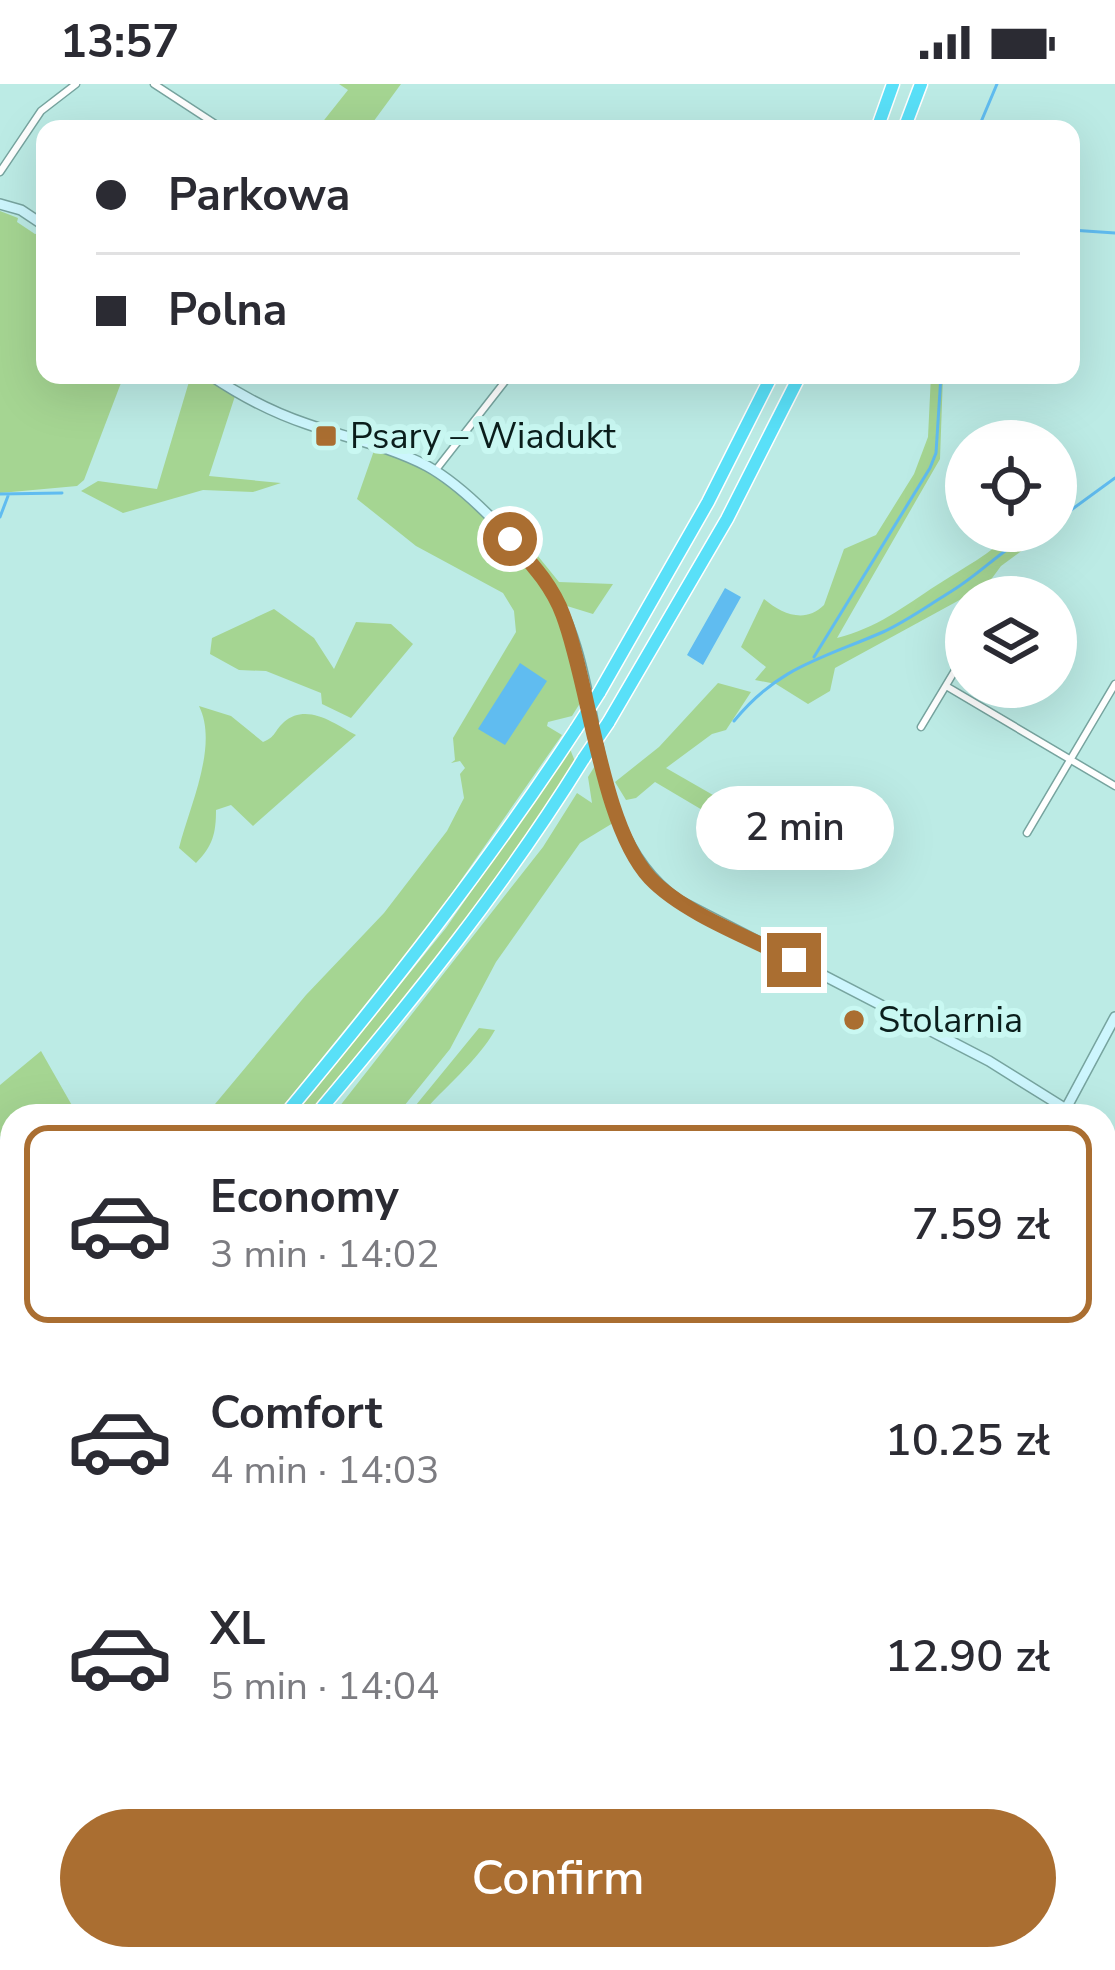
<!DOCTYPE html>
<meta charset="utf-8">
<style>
body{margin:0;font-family:"Nunito Sans",sans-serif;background:#f2f2f3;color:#2b2b33;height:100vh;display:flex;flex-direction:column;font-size:45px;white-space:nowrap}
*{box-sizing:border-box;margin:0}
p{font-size:39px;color:#7c7c81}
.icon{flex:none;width:66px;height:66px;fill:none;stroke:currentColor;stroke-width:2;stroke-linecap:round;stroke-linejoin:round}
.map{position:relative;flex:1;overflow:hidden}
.sheet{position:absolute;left:0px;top:1020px;width:1116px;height:867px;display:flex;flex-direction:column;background:#fff;border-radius:36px 36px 0 0;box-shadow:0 12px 48px #0002}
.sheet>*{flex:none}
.top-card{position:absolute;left:36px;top:36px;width:1044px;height:264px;border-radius:24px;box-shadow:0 12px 48px #0002;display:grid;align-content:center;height:264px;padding:0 60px;background:#fff}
.tools{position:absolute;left:945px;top:336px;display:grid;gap:24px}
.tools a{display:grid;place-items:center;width:132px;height:132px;border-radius:50%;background:#fff;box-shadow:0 12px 48px #0002;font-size:60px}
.end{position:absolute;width:54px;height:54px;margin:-27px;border:15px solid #aa6e31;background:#fff;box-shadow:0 0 0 6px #fff}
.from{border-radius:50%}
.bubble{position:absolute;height:84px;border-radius:42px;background:#fff;box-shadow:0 12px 48px #0002;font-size:39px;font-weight:600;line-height:84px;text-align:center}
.top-card b{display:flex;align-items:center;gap:42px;height:114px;font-size:45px}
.top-card b+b{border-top:3px solid #e1e1e2}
.top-card i{width:30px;height:30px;background:#2b2b33}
ul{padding:21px 0 0;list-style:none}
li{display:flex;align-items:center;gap:36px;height:198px;margin:0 24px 18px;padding:0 36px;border:6px solid transparent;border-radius:24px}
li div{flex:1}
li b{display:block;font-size:45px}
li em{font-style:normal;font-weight:600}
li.active{border-color:#aa6e31}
li>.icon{width:108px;height:108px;stroke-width:1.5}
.action{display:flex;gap:24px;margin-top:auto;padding:24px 60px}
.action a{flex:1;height:138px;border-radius:72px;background:#aa6e31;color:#fff;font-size:48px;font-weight:600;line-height:138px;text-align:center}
.status{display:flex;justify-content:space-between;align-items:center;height:84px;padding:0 60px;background:#fff;direction:ltr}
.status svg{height:33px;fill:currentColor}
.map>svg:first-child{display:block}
</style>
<div class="status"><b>13:57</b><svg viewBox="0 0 49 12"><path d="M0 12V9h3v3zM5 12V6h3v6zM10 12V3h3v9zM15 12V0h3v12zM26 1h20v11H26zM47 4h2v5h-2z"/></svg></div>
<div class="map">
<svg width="1115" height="1886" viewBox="0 0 1115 1886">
<rect width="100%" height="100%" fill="#bcebe5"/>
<path fill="#a5d592" d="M339 0H401L368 45H317L348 6Z
M0 127 18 134 17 138 35 150 45 148V291H124L84 396 77 402 0 409Z
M191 291H202L235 312 209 392 281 399 253 408 203 406 123 429 81 407 98 397 157 405Z
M931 291H943L940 375 837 554C877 544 903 523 937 501 965 483 990 470 1014 447H1049L1001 482 987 501 835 584 830 607 808 620 776 600 755 596 766 583 741 563 764 515C782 530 805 540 824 521L844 465 876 451 914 390 928 353Z
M377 358 411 371 497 436 516 445 559 498 613 500 593 530 554 518 582 616 572 632 548 638 547 642 562 651 431 839 275 1032H205L306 911 384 829 447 747 464 714 460 690 465 684 460 677 451 679 455 676 453 654 516 548 514 527 503 509 416 462 357 415Z
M274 525 314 554 334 585 356 538 391 540 413 560 351 634 322 620 321 609 266 587 239 586 210 570 212 554Z
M718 599 751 608 726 646 712 650 666 684 713 711 704 727 655 698 636 714 626 716 615 698 659 663Z
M199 622 231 632 263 658C276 653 274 647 284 638 307 618 335 640 356 651L253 742 231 721 216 726C216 749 213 762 196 779L179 764C189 723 219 662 199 622Z
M570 665 576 680 457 851 309 1032H294L446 844Z
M598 677 613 739 580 759 496 878 450 965 396 1032H332L543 763 577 709 592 719 588 693Z
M479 944 495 946C478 977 443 1004 420 1032H407Z
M41 967 78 1032H12V1061L0 1052V1001Z
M1106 1584 1115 1589V1809L1104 1801Z"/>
<path fill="#60bcf0" d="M725 504 741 513 703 581 687 571Z
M520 579 547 597 505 661 478 645Z"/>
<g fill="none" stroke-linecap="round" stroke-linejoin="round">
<path stroke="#60bcf0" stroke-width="3" d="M978 45 997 0
M1071 146 1115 149
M0 410 62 409
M0 433 8 412
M1056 437 1115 394
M814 573 930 384 936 369 941 291
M734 637C778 583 821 575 883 548 905 538 926 523 947 510 980 491 1003 463 1038 447
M1104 1751 1115 1763"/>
<defs>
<path id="street" d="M154 0 223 45
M0 88 41 27 76 0
M435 387 510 291
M999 513 1004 504
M946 602 1115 702
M921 643 966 568
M1027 749 1115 600
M1104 1051 1115 1058
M1104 1368 1115 1373
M1104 1506 1115 1512"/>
<path id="secondary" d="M0 120 21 126 45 142
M210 291C241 312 271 328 307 340 347 354 389 362 427 382 467 404 518 459 544 496 612 589 576 743 678 816L989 977 1066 1025
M1062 1032 1115 933
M747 1886 749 1875"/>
<path id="highway" d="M877 45 893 0
M904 45 921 0
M599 609 708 418 772 291
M608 639 727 435 800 291
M284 1032C388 907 487 781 576 645
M315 1032C412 917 505 802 584 674
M0 1351 12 1338
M0 1380 12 1366"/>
</defs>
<use href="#street" stroke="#77a49f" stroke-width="9"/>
<use href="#secondary" stroke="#77a49f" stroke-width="12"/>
<use href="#highway" stroke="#fff" stroke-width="15"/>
<use href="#street" stroke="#fff" stroke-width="6"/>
<use href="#secondary" stroke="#cdf6fd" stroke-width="9"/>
<use href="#highway" stroke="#59e0f8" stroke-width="12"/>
<defs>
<path id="highway-bridge" d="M576 645 599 609
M584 674 608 639"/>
</defs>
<use href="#highway-bridge" stroke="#fff" stroke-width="15" stroke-linecap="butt"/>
<use href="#highway-bridge" stroke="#59e0f8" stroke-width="12"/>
</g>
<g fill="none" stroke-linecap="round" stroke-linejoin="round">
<path stroke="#aa6e31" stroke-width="15" d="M510 455C531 479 552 501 563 531 590 602 601 741 650 794 683 829 750 854 794 876"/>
</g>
<g fill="#aa6e31" stroke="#c9f8f2" stroke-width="4.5">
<rect x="314" y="340" width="24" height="24" rx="6"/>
<circle cx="854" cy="936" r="12"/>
</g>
<g text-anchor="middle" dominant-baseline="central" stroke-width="12" stroke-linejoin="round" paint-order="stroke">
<g font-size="36" fill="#0b1e1c" stroke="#c9f8f2" text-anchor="start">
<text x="350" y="352">Psary – Wiadukt</text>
<text x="878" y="936">Stolarnia</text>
</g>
</g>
</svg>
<div class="tools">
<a><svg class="icon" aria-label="locate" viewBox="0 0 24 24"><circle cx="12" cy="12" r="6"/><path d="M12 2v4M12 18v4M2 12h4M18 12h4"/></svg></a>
<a><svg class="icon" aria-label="layers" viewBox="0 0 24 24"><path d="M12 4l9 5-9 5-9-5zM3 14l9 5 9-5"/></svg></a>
</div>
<i class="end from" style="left:510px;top:455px"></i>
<i class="end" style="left:794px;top:876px"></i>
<div class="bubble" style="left:696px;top:702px;width:198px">2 min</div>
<div class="top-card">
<b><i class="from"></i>Parkowa</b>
<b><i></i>Polna</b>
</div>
<section class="sheet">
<ul>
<li class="active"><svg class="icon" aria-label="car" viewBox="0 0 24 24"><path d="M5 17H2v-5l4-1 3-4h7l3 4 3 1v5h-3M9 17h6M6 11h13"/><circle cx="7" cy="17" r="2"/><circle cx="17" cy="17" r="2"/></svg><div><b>Economy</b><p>3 min · 14:02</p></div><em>7.59 zł</em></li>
<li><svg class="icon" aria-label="car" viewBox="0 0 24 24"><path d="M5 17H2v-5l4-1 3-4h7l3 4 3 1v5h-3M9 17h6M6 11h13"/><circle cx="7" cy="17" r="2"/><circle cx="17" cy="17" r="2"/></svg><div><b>Comfort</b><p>4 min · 14:03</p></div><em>10.25 zł</em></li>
<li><svg class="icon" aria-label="car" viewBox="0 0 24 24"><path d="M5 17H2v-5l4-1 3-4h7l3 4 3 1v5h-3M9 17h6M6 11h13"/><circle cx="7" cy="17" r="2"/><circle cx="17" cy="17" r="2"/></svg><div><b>XL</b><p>5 min · 14:04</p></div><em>12.90 zł</em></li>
</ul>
<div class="action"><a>Confirm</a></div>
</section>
</div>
